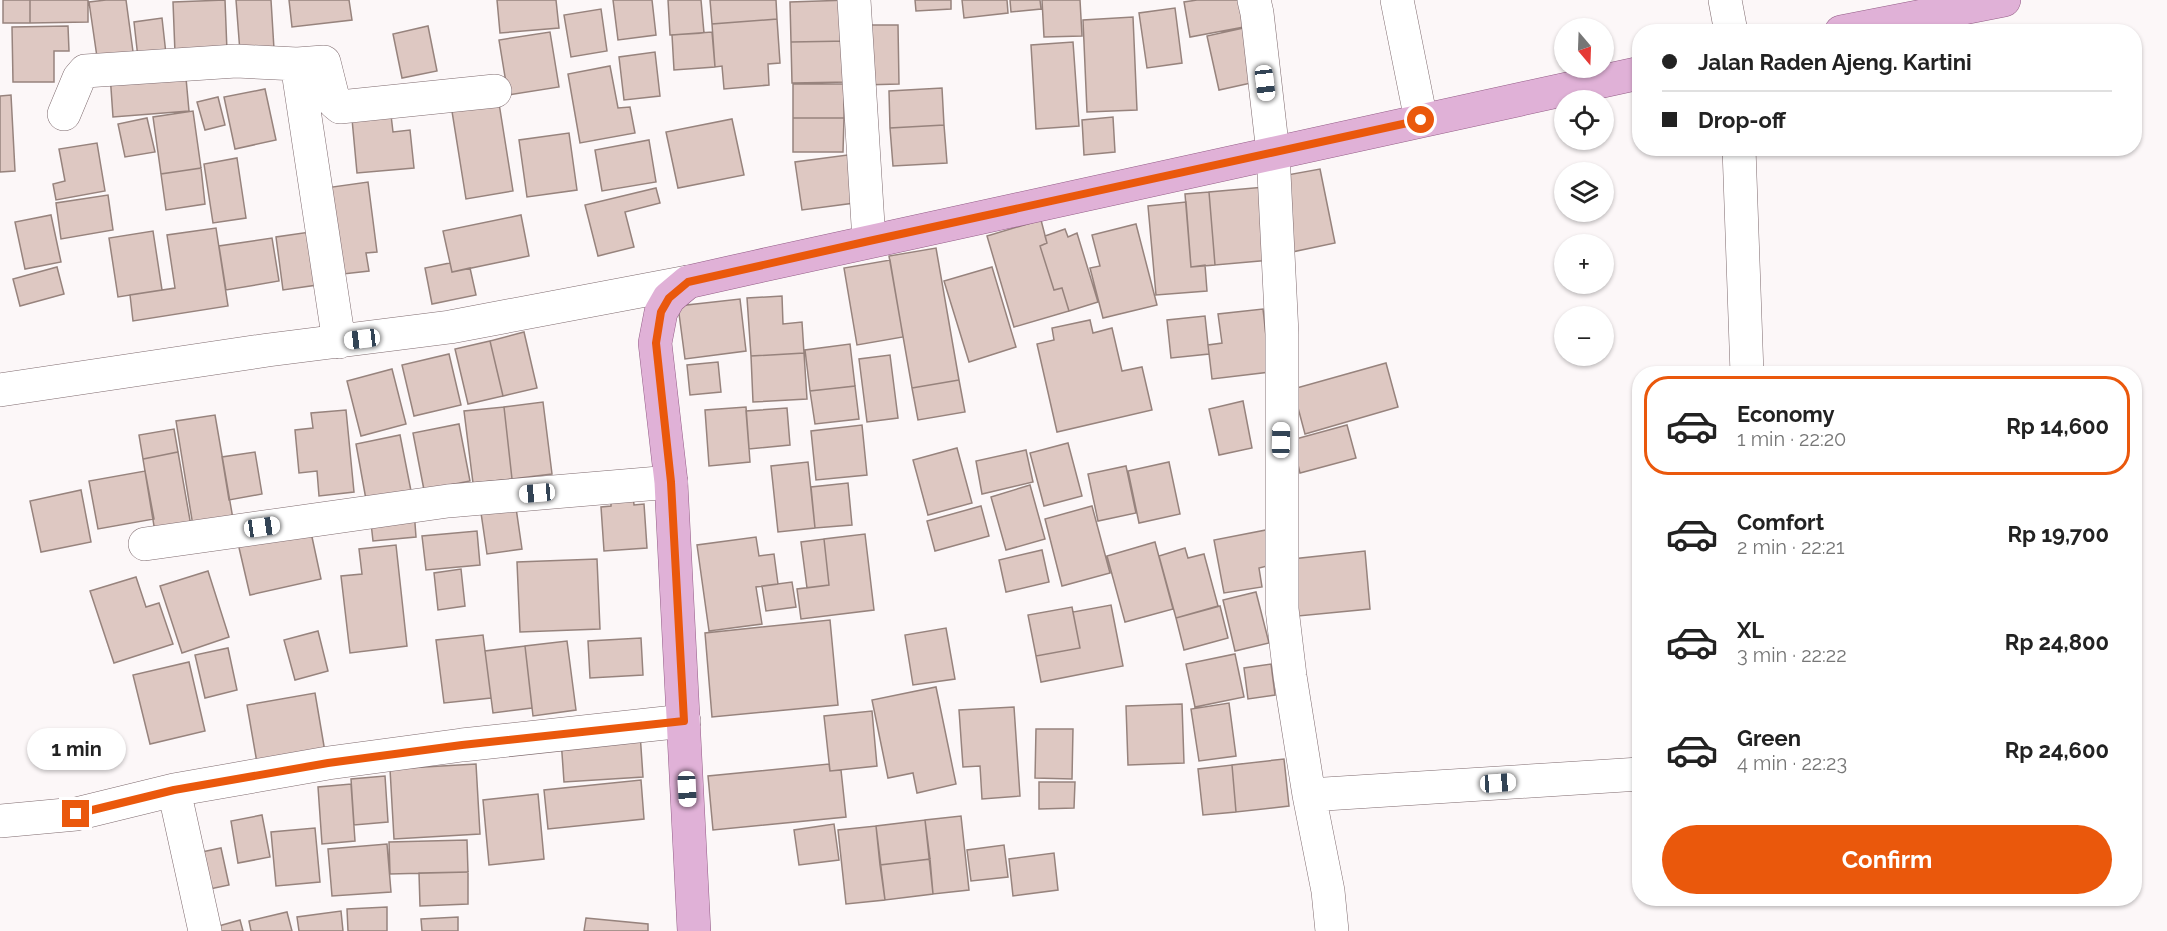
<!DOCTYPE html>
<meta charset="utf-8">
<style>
body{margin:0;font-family:Raleway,sans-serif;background:#f2f2f2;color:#222;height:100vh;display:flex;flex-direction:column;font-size:22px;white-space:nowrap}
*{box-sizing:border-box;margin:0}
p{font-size:20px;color:#767676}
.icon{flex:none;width:33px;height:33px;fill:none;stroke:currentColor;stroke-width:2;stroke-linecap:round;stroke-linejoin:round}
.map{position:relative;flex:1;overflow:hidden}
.sheet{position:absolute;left:1632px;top:366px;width:510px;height:540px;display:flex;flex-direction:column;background:#fff;border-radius:24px;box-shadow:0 2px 4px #0004}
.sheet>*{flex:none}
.hud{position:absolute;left:1632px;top:24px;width:510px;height:132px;border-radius:24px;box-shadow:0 2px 4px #0004;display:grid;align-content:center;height:132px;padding:0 30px;background:#fff}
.needle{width:39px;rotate:161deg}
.controls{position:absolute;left:1554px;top:18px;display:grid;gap:12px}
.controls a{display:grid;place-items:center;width:60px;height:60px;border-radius:50%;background:#fff;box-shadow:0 2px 4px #0004;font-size:30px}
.end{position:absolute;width:27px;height:27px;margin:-14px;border:8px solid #ea580c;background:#fff;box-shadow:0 0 0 3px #fff}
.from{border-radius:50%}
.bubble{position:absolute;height:42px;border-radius:21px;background:#fff;box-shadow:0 2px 4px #0004;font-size:20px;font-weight:700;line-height:42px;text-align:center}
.car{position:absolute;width:18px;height:36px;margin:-18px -9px;border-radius:8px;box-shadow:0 0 4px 2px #0007;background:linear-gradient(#fff 24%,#345 0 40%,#fff 0 76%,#345 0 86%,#fff 0)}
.hud b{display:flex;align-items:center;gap:21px;height:57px;font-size:22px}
.hud b+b{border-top:2px solid #e0e0e0}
.hud i{width:15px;height:15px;background:#222}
ul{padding:10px 0 0;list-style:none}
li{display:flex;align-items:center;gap:18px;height:99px;margin:0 12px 9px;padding:0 18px;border:3px solid transparent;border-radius:24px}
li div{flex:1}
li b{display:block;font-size:22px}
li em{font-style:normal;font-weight:700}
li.selected{border-color:#ea580c}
li>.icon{width:54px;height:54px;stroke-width:1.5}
.button{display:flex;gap:12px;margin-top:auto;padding:12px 30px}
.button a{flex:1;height:69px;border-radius:36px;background:#ea580c;color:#fff;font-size:24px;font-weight:700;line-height:69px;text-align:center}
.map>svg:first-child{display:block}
</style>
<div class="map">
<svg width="2167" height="931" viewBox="0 0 2167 931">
<rect width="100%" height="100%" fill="#fcf7f8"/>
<path fill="#dec8c2" stroke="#97837d" stroke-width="1.5" d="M3 0H30V23H3Z
M30 0H88V22L30 23Z
M106 0H126L134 59 98 64 89 2Z
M225 0 227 51 175 53 173 2Z
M236 0H271L274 49 240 52Z
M289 0H349L352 20 292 27Z
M497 0H556L559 28 500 33Z
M613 0H652L656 35 618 40Z
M668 0H701L704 33 670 35Z
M710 0H776L777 19 712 24Z
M849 0V41L791 42 790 2Z
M915 0H951V9L916 11Z
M962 0H1007L1008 13 964 18Z
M1010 0H1040L1041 9 1011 12Z
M1042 0H1080L1082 36 1044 37Z
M1197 0H1239L1244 27 1190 37 1184 2Z
M1175 8 1182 63 1147 68 1139 13Z
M601 9 607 51 571 57 564 15Z
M1133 17 1137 110 1087 112 1083 20Z
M162 18 166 54 138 58 134 22Z
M777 19 780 63 768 64 769 85 724 89 722 66 715 67 712 24Z
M861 25H898L899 84 862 85Z
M68 26 69 51H54V82H13L12 27Z
M428 26 437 71 402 78 393 34Z
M1248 27 1260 81 1219 90 1207 36Z
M550 32 559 87 508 95 499 40Z
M712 32 715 67 674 70 672 35Z
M849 41 850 82 792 83 791 42Z
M1073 42 1079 126 1036 129 1031 45Z
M655 52 660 96 624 100 619 57Z
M610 66 618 108 630 107 635 133 580 143 568 74Z
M185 67 189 111 113 117 110 74Z
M793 84H844V118H793Z
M942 88 944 125 890 128 889 91Z
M265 89 276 140 235 149 224 97Z
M11 95 15 171 0 172V96Z
M218 97 225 125 205 130 197 102Z
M498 97 513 191 466 199 451 105Z
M193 111 201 168 161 174 153 117Z
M391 115 393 132 410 130 414 168 357 173 352 119Z
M1113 117 1115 152 1084 155 1082 120Z
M147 118 155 152 125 157 118 124Z
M793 118H844L843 152H793Z
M732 119 744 175 678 188 666 132Z
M944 125 947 163 893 166 890 128Z
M569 133 577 190 527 197 519 140Z
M649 140 656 182 602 191 595 150Z
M97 143 105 191 56 200 53 184 65 181 59 149Z
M855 154 862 202 802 210 795 162Z
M237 158 246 218 213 223 204 164Z
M201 168 205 204 166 210 161 174Z
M1320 169 1335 243 1292 252 1276 177Z
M368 182 377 252 366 253 369 271 343 274 318 189Z
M1265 187 1271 260 1215 265 1209 192Z
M656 188 660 203 625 212 634 247 598 256 585 205Z
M1209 192 1215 265 1191 267 1185 194Z
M108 195 113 230 61 239 56 203Z
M1186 202 1191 267 1205 265 1207 291 1156 295 1148 206Z
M51 215 61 262 25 269 15 222Z
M521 215 529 256 452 272 443 231Z
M1041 220 1047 243 1040 246 1054 290 1062 288 1069 311 1014 327 987 236Z
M1136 224 1157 305 1103 318 1090 268 1100 266 1092 235Z
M216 228 228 306 133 321 130 295 175 288 167 235Z
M1065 229 1068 237 1077 233 1098 302 1069 311 1062 288 1054 290 1040 246 1047 243 1045 236Z
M153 231 162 290 118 297 109 238Z
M310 232 317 285 283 290 276 237Z
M272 238 279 281 226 290 219 246Z
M936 248 959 380 912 388 889 256Z
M890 260 903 337 857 345 844 268Z
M450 263 452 272 470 268 476 295 432 304 425 268Z
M57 267 64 294 20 306 13 279Z
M992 267 1016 347 969 362 944 281Z
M782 296 783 324 802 322 804 353 751 356 747 298Z
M740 299 746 351 685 359 678 306Z
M1263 309 1270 372 1212 379 1208 345 1222 343 1218 314Z
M1205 316 1209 354 1171 358 1167 320Z
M1090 320 1093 333 1112 328 1122 371 1142 367 1152 410 1057 432 1037 344 1054 340 1052 328Z
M524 332 537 388 503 396 490 341Z
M490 341 503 396 468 404 455 349Z
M850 344 855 386 810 391 805 350Z
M804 353 807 399 753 402 751 356Z
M449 354 461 405 414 416 402 365Z
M890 355 898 418 867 422 859 359Z
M718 362 721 392 690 395 687 365Z
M1386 363 1398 407 1305 434 1293 389Z
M392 369 406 424 361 436 347 381Z
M959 380 965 412 918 420 912 388Z
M855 386 859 419 815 424 810 391Z
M1243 401 1252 448 1219 455 1209 409Z
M543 402 552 474 512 479 504 407Z
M504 407 512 479 473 483 464 411Z
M746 407 750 462 709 466 705 410Z
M787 408 790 445 749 449 746 411Z
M346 410 354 492 319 496 317 471 299 473 295 430 313 428 311 413Z
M215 415 233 519 193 526 176 421Z
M459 424 470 481 424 490 413 433Z
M862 425 867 475 816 480 811 431Z
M1347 425 1356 458 1300 473 1292 440Z
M174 429 178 452 143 459 139 435Z
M400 435 412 496 367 505 356 444Z
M1068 443 1082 496 1044 506 1030 453Z
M957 448 972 503 928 515 913 460Z
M1026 450 1033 482 982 494 976 461Z
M178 452 191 526 155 532 143 459Z
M255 452 262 494 229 500 222 457Z
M808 462 815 528 778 532 771 466Z
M1169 462 1180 514 1139 523 1128 471Z
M1126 466 1136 513 1098 521 1088 474Z
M145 471 154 519 98 529 89 481Z
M848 483 852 525 815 528 811 487Z
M1030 485 1045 539 1006 550 991 497Z
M81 490 91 542 41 552 30 501Z
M633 495 634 505 644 504 647 548 604 551 601 507 611 506V496Z
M515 501 522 549 487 554 480 506Z
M981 506 989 536 935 551 927 521Z
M1092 506 1110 573 1062 586 1045 519Z
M414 510 416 537 373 541 370 514Z
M309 523 321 579 250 595 237 539Z
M1266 530 1271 565 1259 568 1262 587 1224 593 1214 540Z
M477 531 480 565 426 570 422 536Z
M865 534 874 610 801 619 797 589 829 585 824 539Z
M756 537 759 556 774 554 778 584 756 587 762 624 709 631 697 545Z
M824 539 829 585 807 588 801 542Z
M1155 542 1173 609 1125 622 1107 556Z
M396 545 407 646 350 653 341 576 362 574 359 549Z
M1185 548 1188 558 1204 554 1218 606 1176 618 1159 556Z
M1042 550 1049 582 1006 592 999 560Z
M1365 551 1370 609 1298 616 1292 559Z
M597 559 600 629 520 632 517 562Z
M461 569 465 606 438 610 434 573Z
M208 571 229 637 182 653 160 586Z
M136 577 146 607 159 603 173 644 114 663 90 591Z
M792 582 796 607 766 611 762 586Z
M1256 592 1269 643 1235 651 1223 600Z
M1111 605 1123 666 1041 682 1036 656 1080 648 1073 612Z
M1220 606 1228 638 1184 650 1176 618Z
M1072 607 1080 648 1036 656 1028 615Z
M830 620 838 705 712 717 705 633Z
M946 628 955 679 913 685 905 635Z
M318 631 328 671 295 680 284 640Z
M483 635 491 698 444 703 436 640Z
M641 638 643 675 590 678 588 641Z
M567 641 576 710 533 716 525 646Z
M525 646 532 708 493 713 485 651Z
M228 648 237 690 205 698 195 655Z
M1235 654 1244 697 1195 707 1186 664Z
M189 662 205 731 150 744 133 675Z
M1271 664 1275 695 1248 699 1244 668Z
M936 687 956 784 917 793 913 773 888 778 872 700Z
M315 693 325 752 257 763 247 705Z
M1229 703 1236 756 1199 761 1191 709Z
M1182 704 1184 763 1128 765 1126 706Z
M1014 707 1020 796 982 799 980 766 963 767 959 710Z
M872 711 877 766 830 771 824 716Z
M1036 729H1073L1072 779 1035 778Z
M640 733 643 777 564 782 561 739Z
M1284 759 1289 806 1236 812 1232 765Z
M476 764 480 834 394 839 390 769Z
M829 764 830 771 841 770 846 817 713 830 708 776Z
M1232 765 1236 812 1203 815 1198 769Z
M385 776 388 822 354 825 351 779Z
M641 780 644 819 548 829 544 790Z
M1039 782H1075L1074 808 1039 809Z
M351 784 355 841 322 844 318 787Z
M538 794 544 859 489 865 483 800Z
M262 815 270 857 238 863 231 821Z
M961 816 969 890 933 894 925 820Z
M925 820 930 859 880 865 876 826Z
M834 824 839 860 799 865 794 830Z
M876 826 885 900 846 904 838 830Z
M315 828 320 882 276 886 271 832Z
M467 840 468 872 390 874 389 842Z
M387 844 391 892 332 896 328 849Z
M1004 845 1008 877 971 881 967 850Z
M221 848 229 885 200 891 192 854Z
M1054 853 1058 890 1013 896 1009 859Z
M930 859 933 894 885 900 880 865Z
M468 872V904L420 906 419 873Z
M387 907V931H348L347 909Z
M341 911 343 931H299L297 917Z
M287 912 292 931H251L249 921Z
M458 917V931H422L421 919Z
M586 918 648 924V931H584Z
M240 920 243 931H209L208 929Z"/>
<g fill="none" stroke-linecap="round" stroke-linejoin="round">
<defs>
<path id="minor" d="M854 0 869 241
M1254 0 1257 13 1273 153 1282 334V609L1290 676 1309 795 1328 891 1332 931
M1397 0 1421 120
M1725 0 1731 32
M297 64 324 62 334 102 340 107 495 91
M64 114 79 78 85 71 236 61 297 64 339 342
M1739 148 1747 374
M0 390 268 350 450 327 688 282
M145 544 448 501 671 482
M174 790 205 931
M1309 795 1640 774
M0 821 76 814 174 790 328 763 462 745 684 721"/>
<path id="major" d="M1841 32 2004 0
M694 931 671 482 655 343 661 312 669 298 688 282 755 267 1640 73"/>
</defs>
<use href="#minor" stroke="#7f6b6f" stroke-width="34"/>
<use href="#major" stroke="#935d86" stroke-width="34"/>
<use href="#minor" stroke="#fff" stroke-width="33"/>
<use href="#major" stroke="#e0b1d7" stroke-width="33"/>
</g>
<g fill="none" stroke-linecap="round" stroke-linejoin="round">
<path stroke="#ea580c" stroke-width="8" d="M76 814 174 790 328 763 462 745 684 721 671 482 656 343 661 312 669 298 688 282 869 241 1421 120"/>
</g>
</svg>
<div class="controls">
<a><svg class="needle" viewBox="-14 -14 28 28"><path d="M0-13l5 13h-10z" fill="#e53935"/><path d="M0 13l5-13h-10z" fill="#767676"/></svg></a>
<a><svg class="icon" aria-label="locate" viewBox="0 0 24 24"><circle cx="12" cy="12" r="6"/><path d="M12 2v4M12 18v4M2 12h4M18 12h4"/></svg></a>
<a><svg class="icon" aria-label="layers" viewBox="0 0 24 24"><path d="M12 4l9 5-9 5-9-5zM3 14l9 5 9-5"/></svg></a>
<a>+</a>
<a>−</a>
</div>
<i class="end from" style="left:1421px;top:120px"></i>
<i class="end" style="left:76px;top:814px"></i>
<div class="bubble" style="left:27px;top:728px;width:99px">1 min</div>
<i class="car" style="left:1265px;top:83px;rotate:173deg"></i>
<i class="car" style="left:362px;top:339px;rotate:263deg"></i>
<i class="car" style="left:1281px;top:440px;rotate:1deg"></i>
<i class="car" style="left:537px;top:493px;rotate:265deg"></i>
<i class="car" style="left:262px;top:527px;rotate:82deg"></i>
<i class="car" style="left:1498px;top:783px;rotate:86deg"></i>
<i class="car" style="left:687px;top:789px;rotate:177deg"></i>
<div class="hud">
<b><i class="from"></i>Jalan Raden Ajeng. Kartini</b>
<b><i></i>Drop-off</b>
</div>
<section class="sheet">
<ul>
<li class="selected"><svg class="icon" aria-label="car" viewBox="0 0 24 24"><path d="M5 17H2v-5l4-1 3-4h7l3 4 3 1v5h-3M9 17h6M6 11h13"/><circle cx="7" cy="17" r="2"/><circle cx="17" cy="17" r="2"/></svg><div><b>Economy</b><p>1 min · 22:20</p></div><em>Rp 14,600</em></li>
<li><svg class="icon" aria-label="car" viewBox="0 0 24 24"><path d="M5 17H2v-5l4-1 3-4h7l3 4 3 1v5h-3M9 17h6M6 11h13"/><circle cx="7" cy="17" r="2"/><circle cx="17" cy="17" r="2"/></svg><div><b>Comfort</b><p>2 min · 22:21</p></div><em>Rp 19,700</em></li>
<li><svg class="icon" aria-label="car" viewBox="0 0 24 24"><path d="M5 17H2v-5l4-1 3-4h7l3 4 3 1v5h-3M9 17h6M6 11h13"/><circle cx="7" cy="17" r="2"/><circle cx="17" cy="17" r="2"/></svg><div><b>XL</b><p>3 min · 22:22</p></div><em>Rp 24,800</em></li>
<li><svg class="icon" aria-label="car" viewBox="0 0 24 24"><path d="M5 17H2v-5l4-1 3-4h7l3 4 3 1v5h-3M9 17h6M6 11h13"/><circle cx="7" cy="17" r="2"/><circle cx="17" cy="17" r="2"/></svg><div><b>Green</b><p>4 min · 22:23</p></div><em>Rp 24,600</em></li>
</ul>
<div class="button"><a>Confirm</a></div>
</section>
</div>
